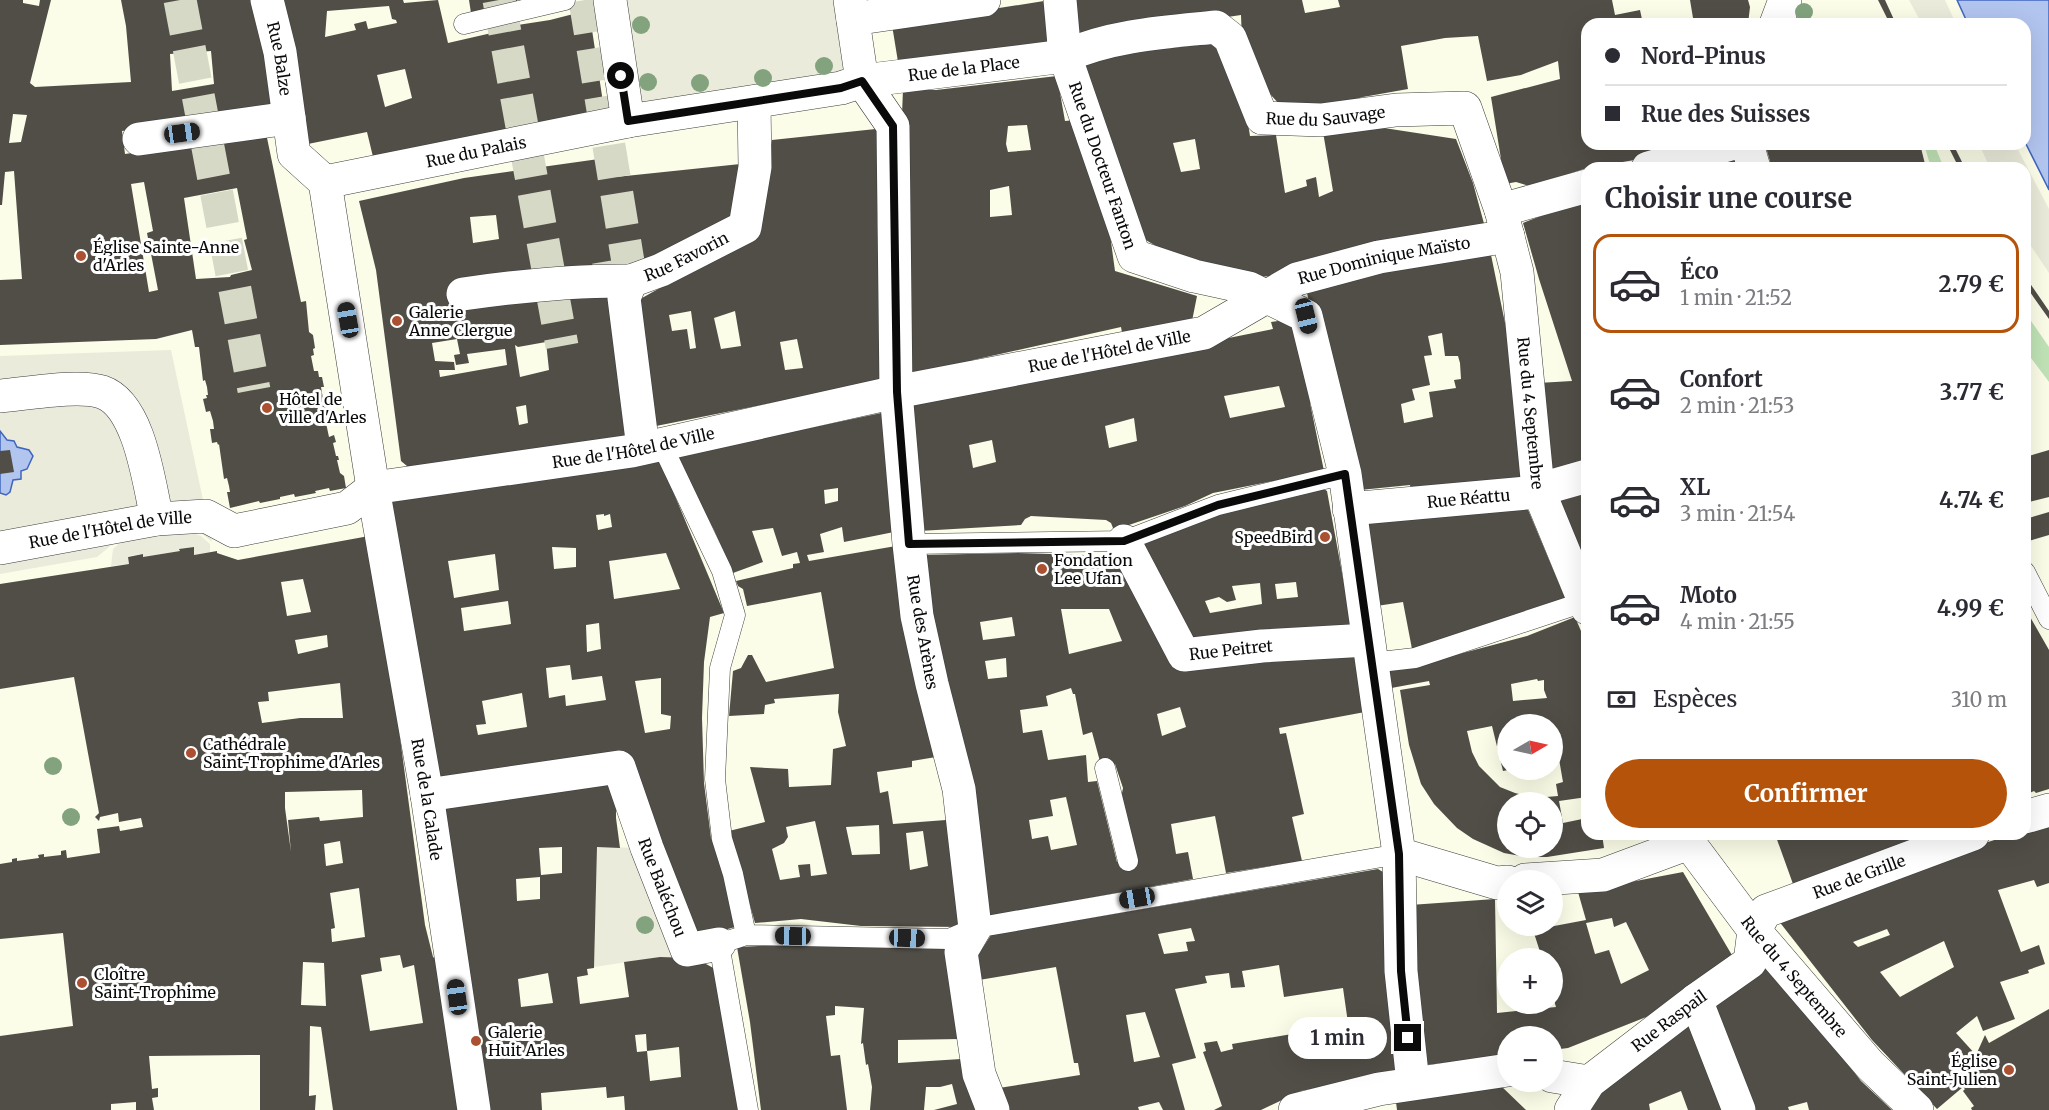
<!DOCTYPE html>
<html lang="fr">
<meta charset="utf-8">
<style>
body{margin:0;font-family:Merriweather,serif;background:#f2f2f3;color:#2b2b33;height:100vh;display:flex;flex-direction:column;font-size:22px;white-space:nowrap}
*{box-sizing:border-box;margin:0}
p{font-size:20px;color:#7c7c81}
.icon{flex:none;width:33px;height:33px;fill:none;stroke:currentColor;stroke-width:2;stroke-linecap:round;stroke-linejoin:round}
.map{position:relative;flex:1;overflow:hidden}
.panel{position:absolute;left:1581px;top:162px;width:450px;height:678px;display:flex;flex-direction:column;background:#fff;border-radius:18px;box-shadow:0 6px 24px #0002}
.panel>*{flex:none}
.hud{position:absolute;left:1581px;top:18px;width:450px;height:132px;border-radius:18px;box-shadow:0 6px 24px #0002;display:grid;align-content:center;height:132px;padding:0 24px;background:#fff}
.needle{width:39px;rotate:81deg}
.controls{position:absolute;left:1497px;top:714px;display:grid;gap:12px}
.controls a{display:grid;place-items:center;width:66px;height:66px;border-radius:50%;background:#fff;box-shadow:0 6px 24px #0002;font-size:30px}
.end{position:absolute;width:27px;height:27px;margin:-14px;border:8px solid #0a0a0a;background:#fff;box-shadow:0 0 0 3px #fff}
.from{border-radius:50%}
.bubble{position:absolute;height:42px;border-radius:21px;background:#fff;box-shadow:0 6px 24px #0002;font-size:20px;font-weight:700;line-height:42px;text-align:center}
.car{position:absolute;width:18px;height:36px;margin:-18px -9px;border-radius:8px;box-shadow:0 0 4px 2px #0007;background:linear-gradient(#222 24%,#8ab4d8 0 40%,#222 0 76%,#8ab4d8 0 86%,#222 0)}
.hud b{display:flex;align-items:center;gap:21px;height:57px;font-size:22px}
.hud b+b{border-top:2px solid #e1e1e2}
.hud i{width:15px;height:15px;background:#2b2b33}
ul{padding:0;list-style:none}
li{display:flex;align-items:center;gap:18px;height:99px;margin:0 12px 9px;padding:0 12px;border:3px solid transparent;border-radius:18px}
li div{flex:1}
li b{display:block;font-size:22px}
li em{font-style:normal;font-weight:700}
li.active{border-color:#b45309}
li>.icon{width:54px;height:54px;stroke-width:1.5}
h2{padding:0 24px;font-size:27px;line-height:72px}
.pay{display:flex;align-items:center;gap:15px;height:66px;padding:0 24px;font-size:22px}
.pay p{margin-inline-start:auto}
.cta{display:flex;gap:12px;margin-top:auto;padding:12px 24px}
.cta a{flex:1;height:69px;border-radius:36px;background:#b45309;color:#fff;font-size:24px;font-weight:700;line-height:69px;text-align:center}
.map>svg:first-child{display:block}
</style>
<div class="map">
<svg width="2049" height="1110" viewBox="0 0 2049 1110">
<rect width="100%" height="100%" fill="#fbfde8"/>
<path fill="#c0e3b6" d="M1924 144H1934L1944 168H1931Z
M2025 312 2049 347V382L2025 350Z"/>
<path fill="#eaebda" d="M610 0H850L853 19 841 88 628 121Z
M1909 0H1945L1956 24H1922Z
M1979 144H2015L2049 209V273L2025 237V168H1990Z
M171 350 212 542 201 533 187 528 120 538 97 557 0 574V356Z
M187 531 201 536 210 544V552L194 555 193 547 180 549V551L143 557 142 554 128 556 129 564 111 566 113 549 121 542Z
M597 847 647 848 695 958 660 957 594 967Z"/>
<path fill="#b2c5ef" stroke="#4065bf" stroke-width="1.5" d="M1957 0H2049V190L2025 142V24H1968Z
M0 431 7 440 14 441 17 447 29 450 33 456 27 469 21 471V479L13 480 10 492 6 495 0 493Z"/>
<path fill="#514e47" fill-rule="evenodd" d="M0 0H23V3L39 6 40 0H51L30 83 35 87 131 82 126 26 121 0H259L278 108 122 131 125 154 266 133 301 302 306 301 309 332 313 335 315 348 313 349 314 355 311 356 314 371H318L319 377H322L324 387H321L324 405H328L330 414 327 415 328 422 326 423 329 437 334 435 336 442 333 443 336 456H338L339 460H337L340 473 344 476 346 488 330 491 329 488 315 491 316 493 295 497 294 494 280 497V499L260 503 259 501 230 508 227 492H230L229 486 227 478 224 479 219 444 218 445 217 442 212 443 210 429H214L213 421 210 411 206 412 203 399 207 398 206 395H208L207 387 205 380 203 381 199 347H195L192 330 156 339 0 345V280L22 279 14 171 5 172 2 205H0ZM211 51 214 84 172 91 170 54ZM13 114 27 115 21 142 9 143ZM144 182 153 231 147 233 158 290 149 292 131 184ZM237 188 247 239 244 240 252 270 231 275 230 277 196 279 184 198Z
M277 0H403L404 3 438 0 448 43 496 32 499 28 550 20 589 10 604 109 374 161 367 132 303 145ZM389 6 392 19 396 20 397 23 368 29 366 21 354 24 356 30 325 37 327 11ZM405 69 412 98 385 107 377 75Z
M469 0H517V1L471 13Z
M1073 0H1302L1305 13 1340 7 1338 0H1612L1615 15 1640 10 1643 24H1587V144H1699L1694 150 1587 168 1572 173 1552 184 1536 188 1516 182 1505 184 1491 97 1560 79 1558 61 1521 75 1487 81 1478 36 1445 38 1401 46 1408 89 1363 97 1323 108 1281 106 1260 83 1242 42 1241 15 1079 39Z
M1690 0H1748L1750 7 1748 24H1694Z
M1878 0H1885L1896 24H1890Z
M1044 1 1051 49 899 68 892 25Z
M1218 43 1246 111 1250 136 1276 135 1285 193 1307 186 1306 180 1316 177 1319 197 1333 191 1323 132 1384 128 1456 139 1473 183 1486 231 1273 276 1244 278 1189 265 1144 239 1080 58ZM1195 139 1200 169 1181 172 1173 143Z
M1057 76 1065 121 1075 120 1107 212 1115 271 1197 296 1192 321 1123 338 1121 327 973 360 974 365 909 376 901 141 903 89 936 90ZM1027 125 1031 150 1008 152 1006 144 1008 126ZM1009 186 1012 215 990 217V190Z
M885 128 882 217H877L886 380 651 427 633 303 723 253 768 161 772 140ZM691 311 696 348 690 349 687 329 672 331 669 315ZM735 311 741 346 721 349 714 318ZM797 339 803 368 785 370 780 342Z
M1765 144H1920L1926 168H1772Z
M1947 144H1953L1965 168H1959Z
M613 157 616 177 750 163 736 216 662 255 599 270 612 292 630 438 413 471 401 461 376 270 359 201 464 178ZM496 215 499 239 473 243 470 217ZM457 339 460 354 454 355 456 365 469 363 467 354 505 349 507 365 440 377 439 370H455L454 362 435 361 432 343ZM546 342 549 370 520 377 515 345 518 347ZM526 405 528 423 519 425 516 407Z
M1738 159 1741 168H1701Z
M1587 198V464L1552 471 1538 383 1572 381 1539 279 1523 223Z
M1490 250 1511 352 1525 480 1411 490 1410 485 1360 490 1305 286ZM1442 333 1445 356H1458L1460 363 1461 379 1454 380 1456 388 1429 392 1433 417 1404 423 1401 404 1415 400 1412 389 1430 385 1424 356 1432 355 1428 336Z
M2025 276 2049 311V319L2025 285Z
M1299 318 1318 402 1310 403 1324 471 1213 493 1185 506 1120 528H1113L1111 523 1106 520 1031 516 1025 519 1021 525 919 531 910 398 1095 365 1273 329 1271 322ZM1279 386 1285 407 1230 418 1224 396ZM1134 418 1137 441 1109 448 1105 426ZM992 440 996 462 973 468 969 445Z
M886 412 894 532 844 542 842 527 820 534 824 552 807 555 809 561 896 546 936 757 912 761V767L877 772 880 793 888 791 893 824 946 820 961 927 861 926 801 919 755 923 729 831 765 822 750 767 788 769 789 787 831 785 833 749 846 746 838 712 839 694 774 699 775 703 765 705 764 714 729 716 733 671 741 668 748 655H752L766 682 834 668 821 592 747 606 743 589 738 586 736 581 793 568V564L800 563 797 552 782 556 773 528 752 531 763 562 733 573 714 530 676 456ZM838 488V501L825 504 824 490ZM815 821 827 874 811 876 810 864 798 865 800 877 780 880 772 849 784 843 788 837 786 827ZM879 825 880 854 852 855 846 827ZM923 831 928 866 910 870 906 833Z
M10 450 14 472 0 474V451Z
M2049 450V497L2025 503V457Z
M659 458 724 613 710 617 704 662 702 718 704 783 711 838 725 872 735 927 693 939 622 755 436 783 388 506 395 497ZM604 514V516L610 514 612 527 598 530 596 515ZM552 547 576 548V567L554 569ZM666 553 680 589 614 599 609 561ZM495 554 499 590 454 598 448 561ZM508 601 511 624 464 631 461 608ZM599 623 601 649 587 652 586 625ZM570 665 572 680 602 676 606 700 566 706 565 695 549 698 546 668ZM661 678V714L671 716 670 729 645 733 635 681ZM522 693 527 727 478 735 476 725 486 724 482 701Z
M1587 486V566L1555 495Z
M1322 488 1327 491 1353 633 1183 644 1141 544 1243 505ZM1296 582 1298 597 1277 599 1275 584ZM1260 583 1262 604 1210 613 1205 601 1219 597 1227 602 1236 600 1232 586Z
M1526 505 1565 598 1459 636 1412 649 1403 602 1370 607 1357 524Z
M2049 512V535L2025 542V519Z
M369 536 385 625 425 925 433 957 440 962 461 1110H333L321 1027 310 1026 309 1096 316 1095 315 1110H260V1055H249L149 1056 152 1089 158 1088V1097L152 1098 154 1110H136V1102L111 1104V1110H0V1036L73 1026 63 933 0 939V864L12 862V859L17 858V861L39 858 38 855 44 854V857L61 855V851L66 850 67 858 100 853 97 829 119 826 120 831 143 827 141 818 119 822 118 813 100 817 99 821 95 817 99 813 74 677 0 689V584L129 564 128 557 143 554V557L180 551 179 549 194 547V555L217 551V553L238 560ZM303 579 311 612 287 616 281 582ZM327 635 328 647 298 654 295 640ZM340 683 343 718H300L262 723 258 702 269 701 268 692ZM362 790 363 817 320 821 319 817 288 820 291 852 285 808V792ZM340 841 343 863 326 866 324 844ZM359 888 365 937 332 942 331 929 335 928 330 893ZM400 955 403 968 414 965 423 1023 370 1031 361 975 382 971 380 958ZM303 962 324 963 326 1006 301 1005Z
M1018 553 1118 556 1181 666 1355 647 1365 712 1279 728 1280 734 1286 733 1304 814 1292 817 1302 861 1226 873 1215 816 1171 824 1176 854 1188 852 1193 879 990 916 920 555ZM1061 609H1109L1122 641 1069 654ZM1012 617 1015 636 983 640 980 622ZM1006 658 1007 677 988 679 985 661ZM1071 688 1073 694H1075L1083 735 1092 732 1102 769 1115 764 1123 788 1121 798 1135 859 1117 862 1097 781 1088 782 1086 755 1048 760 1042 730 1023 733 1020 710 1048 706 1046 696ZM1180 707 1186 727 1162 736 1157 714ZM1066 797 1077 845 1051 850 1048 836 1032 839 1029 820 1053 816 1050 800Z
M2025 608 2049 650V789L2036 793 2034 791 2025 795V710L2029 709 2025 701Z
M1575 617 1587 645V797L1559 801 1563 823 1587 818V834H1602L1604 848 1547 857H1526L1504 853 1473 839 1457 828 1434 804 1421 784 1409 745 1400 690 1430 685 1429 681 1386 689 1383 671 1425 663 1527 636ZM1537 679 1538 681 1544 680V690L1547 698 1513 701 1511 684ZM1508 724H1552V761L1559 759 1563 782 1556 784 1558 796 1535 798 1515 793 1500 787 1479 766 1472 752 1467 731 1492 726 1503 771 1508 770ZM1508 802H1552V848H1508Z
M616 785V818L620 848 597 847 594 968 587 969 588 975 577 977 580 1004 629 997 624 962 660 957 695 958 717 970 739 1110H625L624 1096 607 1098 606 1087 541 1093 542 1110H480L439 799 511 788ZM562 847V873L541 875 539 848ZM540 877V899L517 901 516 879ZM548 973 553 1003 521 1007 518 979ZM646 1034 647 1051 679 1047 681 1077 650 1081 647 1051 637 1052 635 1035Z
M2049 823V883L2037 887 2034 880 1998 890 2021 952 2039 945 2045 964 2028 970 2029 973 2000 982 2015 1019 1983 1031 1977 1016 1956 1033 1976 1055 1985 1035 1989 1043 2049 1009V1110H1972L1971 1108 1974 1106 1963 1091 1965 1089 1963 1087 1937 1109 1872 1040 1778 920 1982 844 2013 834H2025V830ZM1887 929 1890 935 1858 947 1853 942ZM1944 941 1954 967 1900 997 1880 972Z
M1775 834H1927L1793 884Z
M1378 869 1383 872 1403 1071 1301 1091 1261 1110H1214L1222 1106 1203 1052 1206 1051 1204 1043 1217 1041 1221 1052 1233 1049 1232 1044 1292 1034 1326 1029 1327 1034 1349 1030 1343 988 1284 997 1279 965 1242 971 1245 987 1231 988 1229 973 1205 976 1207 983 1175 989 1196 1058 1172 1064 1185 1110H1163L1159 1102 1138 1107 1139 1110H1007L999 1088 1080 1075 1078 1063H1074L1056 967 979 980 976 958 991 935ZM1191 928 1195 941 1186 942 1188 951 1164 954 1158 934ZM1145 1012 1160 1057 1134 1062 1126 1015Z
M1683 872 1736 962 1669 1008 1568 1048 1552 1050V1036H1508V1055L1426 1065 1410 905 1495 899 1497 1013 1556 1007 1552 994V958H1542L1533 930 1586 920 1578 892ZM1612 918 1614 927 1626 922 1649 970 1621 984 1609 950 1595 954 1586 923Z
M798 944 947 947 960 1039 898 1040V1063L961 1059 979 1110H934L957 1104 952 1084 940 1087H926L924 1110H870L872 1087 868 1064 866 1065 863 1043 861 1044 864 1008 835 1006V1015L826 1016 831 1056 840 1055 847 1110H761L750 1022 737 947Z
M1765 958 1861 1081 1892 1110H1809L1807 1102 1788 1107 1789 1110H1746L1707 1003Z
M1691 1014 1729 1110H1688L1681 1091 1649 1104 1650 1110H1584L1588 1103Z
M1499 1084 1526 1110H1397L1396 1102Z"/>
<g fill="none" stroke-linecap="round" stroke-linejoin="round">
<path stroke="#d7d9c7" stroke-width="33" stroke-dasharray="33 16" stroke-linecap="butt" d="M180 0 254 390
M499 0 562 346
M585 0 630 274 595 280"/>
<defs>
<path id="lane" d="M464 24 565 0
M661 443 722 571 735 615 720 668 715 779 722 839 733 874 746 935
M909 544 1124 541 1218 505 1345 474
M2025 572 2049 619
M1371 663 1415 658 1584 602
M1105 768 1128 861
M748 1110 719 944 746 935 949 939 975 928 1399 854"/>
<g id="street">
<path id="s1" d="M267 0 280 52 294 154 325 182 373 488 427 795 474 1110"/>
<path d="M610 0 628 121 841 88 862 81 850 0"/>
<path id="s2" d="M1060 0 1065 56 1134 256 1194 276 1249 288 1306 316 1345 474 1399 854 1401 971 1413 1083"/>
<path d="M853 19 984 0"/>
<path d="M1776 24 1785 0"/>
<path d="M139 139 289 118"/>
<path d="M1747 144 1754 168"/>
<path d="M1648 168 1731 144"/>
<path id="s3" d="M325 182 628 121"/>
<path d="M1501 210 1587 186"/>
<path d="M463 294C519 286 574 280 631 281"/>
<path d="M0 396C26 394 78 384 102 392 140 405 149 484 157 519"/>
<path id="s4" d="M643 448 624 298 631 281 661 270 745 227 755 167 754 102"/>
<path id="s5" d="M1349 509 1527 493 1587 476"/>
<path id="s6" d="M1124 541 1184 655 1262 646 1368 640"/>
<path id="s7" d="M0 548 157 519 206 516 234 531 347 508 373 488 632 451 896 392 1204 333 1297 279 1379 257 1508 236"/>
<path id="s8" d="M427 795 619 767 647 848 687 950 719 944"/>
<path d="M2025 817 2049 810"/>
<path id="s9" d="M1685 834 1689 843 1754 930 1870 1065 1917 1110"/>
<path d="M1399 854 1497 883 1508 882"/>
<path d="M1525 880 1603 875 1689 843"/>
<path d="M1696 1000 1739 1110"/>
<path d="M1552 1076 1589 1082"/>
<path id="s10" d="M993 1110 979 1074 961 952 975 928 959 789 932 684 917 616 909 544 896 392 893 126 862 81 1065 56C1112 35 1166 32 1216 27L1230 38 1262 118 1321 120 1396 110 1465 108 1501 210 1517 272 1538 489 1587 608"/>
<path d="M1295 1110 1379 1089 1508 1070"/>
<path id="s11" d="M1571 1110 1589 1082 1696 1000 1750 962 1754 930 1766 911 1973 834"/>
</g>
</defs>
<use href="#lane" stroke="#3d3d3d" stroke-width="21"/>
<use href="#street" stroke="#3d3d3d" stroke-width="34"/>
<use href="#lane" stroke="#fff" stroke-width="20"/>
<use href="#street" stroke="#fff" stroke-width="33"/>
</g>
<g fill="#83a37e">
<circle cx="1804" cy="12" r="9"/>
<circle cx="641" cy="25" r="9"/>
<circle cx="824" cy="66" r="9"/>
<circle cx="763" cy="78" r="9"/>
<circle cx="648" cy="82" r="9"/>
<circle cx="700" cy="83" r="9"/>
<circle cx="53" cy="766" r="9"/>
<circle cx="71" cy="817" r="9"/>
<circle cx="645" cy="925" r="9"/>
</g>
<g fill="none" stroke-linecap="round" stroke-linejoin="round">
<path stroke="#0a0a0a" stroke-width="8" d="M621 76 628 121 841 88 862 81 893 126 897 392 909 544 1124 541 1218 505 1345 474 1399 854 1401 971 1408 1038"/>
</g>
<g fill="#ab5030" stroke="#fff" stroke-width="2">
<circle cx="81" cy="256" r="6"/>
<circle cx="397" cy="321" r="6"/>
<circle cx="267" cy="408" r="6"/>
<circle cx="1325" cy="537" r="6"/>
<circle cx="1042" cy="569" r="6"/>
<circle cx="191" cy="753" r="6"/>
<circle cx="82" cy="983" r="6"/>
<circle cx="476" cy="1041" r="6"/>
<circle cx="2009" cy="1070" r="6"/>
</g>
<g text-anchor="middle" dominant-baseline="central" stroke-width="6" stroke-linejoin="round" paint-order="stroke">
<g font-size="16" fill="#0a0a0a" stroke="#fff">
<text stroke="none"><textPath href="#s1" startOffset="60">Rue Balze</textPath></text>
<text stroke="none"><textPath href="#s10" startOffset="1156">Rue de la Place</textPath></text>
<text stroke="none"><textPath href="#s10" startOffset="1580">Rue du Sauvage</textPath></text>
<text stroke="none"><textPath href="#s3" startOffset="154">Rue du Palais</textPath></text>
<text stroke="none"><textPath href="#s2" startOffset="172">Rue du Docteur Fanton</textPath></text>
<text stroke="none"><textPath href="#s4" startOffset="230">Rue Favorin</textPath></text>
<text stroke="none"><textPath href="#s7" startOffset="1431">Rue Dominique Maïsto</textPath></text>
<text stroke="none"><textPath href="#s7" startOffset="1138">Rue de l'Hôtel de Ville</textPath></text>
<text stroke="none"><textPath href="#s10" startOffset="2034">Rue du 4 Septembre</textPath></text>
<text stroke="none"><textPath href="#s7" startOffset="652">Rue de l'Hôtel de Ville</textPath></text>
<text stroke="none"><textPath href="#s5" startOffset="120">Rue Réattu</textPath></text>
<text stroke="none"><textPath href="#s7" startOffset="112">Rue de l'Hôtel de Ville</textPath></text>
<text transform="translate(923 632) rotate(80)">Rue des Arènes</text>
<text stroke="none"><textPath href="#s6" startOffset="176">Rue Peitret</textPath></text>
<text stroke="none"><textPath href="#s1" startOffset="824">Rue de la Calade</textPath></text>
<text stroke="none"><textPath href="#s11" startOffset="388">Rue de Grille</textPath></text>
<text stroke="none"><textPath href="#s8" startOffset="322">Rue Baléchou</textPath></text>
<text stroke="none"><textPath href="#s9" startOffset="180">Rue du 4 Septembre</textPath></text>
<text stroke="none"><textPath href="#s11" startOffset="134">Rue Raspail</textPath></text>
</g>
<g font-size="16" fill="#0a0a0a" stroke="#fff" text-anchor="start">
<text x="93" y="247">Église Sainte-Anne<tspan x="93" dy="18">d'Arles</tspan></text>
<text x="409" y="312">Galerie<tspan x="409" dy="18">Anne Clergue</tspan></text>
<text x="279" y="399">Hôtel de<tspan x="279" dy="18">ville d'Arles</tspan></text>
<text x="1313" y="537" text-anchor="end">SpeedBird</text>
<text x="1054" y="560">Fondation<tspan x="1054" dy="18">Lee Ufan</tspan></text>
<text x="203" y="744">Cathédrale<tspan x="203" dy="18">Saint-Trophime d'Arles</tspan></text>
<text x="94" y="974">Cloître<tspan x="94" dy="18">Saint-Trophime</tspan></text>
<text x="488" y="1032">Galerie<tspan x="488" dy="18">Huit Arles</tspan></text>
<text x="1997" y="1061" text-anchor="end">Église<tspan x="1997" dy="18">Saint-Julien</tspan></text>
</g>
</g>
</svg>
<div class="controls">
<a><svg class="needle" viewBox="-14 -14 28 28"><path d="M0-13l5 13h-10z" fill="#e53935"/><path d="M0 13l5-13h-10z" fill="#7c7c81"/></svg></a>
<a><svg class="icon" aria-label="locate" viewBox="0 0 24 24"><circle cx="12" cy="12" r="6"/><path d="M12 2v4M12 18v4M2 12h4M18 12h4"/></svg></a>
<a><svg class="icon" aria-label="layers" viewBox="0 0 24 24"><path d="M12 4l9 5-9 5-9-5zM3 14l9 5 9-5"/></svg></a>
<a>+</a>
<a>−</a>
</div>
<i class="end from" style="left:621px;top:76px"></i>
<i class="end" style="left:1408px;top:1038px"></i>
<div class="bubble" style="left:1288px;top:1017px;width:99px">1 min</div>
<i class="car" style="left:182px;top:133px;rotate:82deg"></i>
<i class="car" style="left:1306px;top:316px;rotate:166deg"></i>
<i class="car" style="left:348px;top:320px;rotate:350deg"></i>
<i class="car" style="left:1137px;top:898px;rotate:260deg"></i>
<i class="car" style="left:793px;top:936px;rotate:271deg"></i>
<i class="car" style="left:907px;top:938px;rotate:92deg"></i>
<i class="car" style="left:457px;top:997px;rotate:352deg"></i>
<div class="hud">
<b><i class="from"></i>Nord-Pinus</b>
<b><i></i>Rue des Suisses</b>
</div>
<section class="panel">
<h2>Choisir une course</h2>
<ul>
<li class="active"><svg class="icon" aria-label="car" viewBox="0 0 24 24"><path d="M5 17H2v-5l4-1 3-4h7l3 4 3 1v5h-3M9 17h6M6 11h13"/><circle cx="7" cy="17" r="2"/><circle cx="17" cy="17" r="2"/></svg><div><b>Éco</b><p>1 min · 21:52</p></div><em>2.79 €</em></li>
<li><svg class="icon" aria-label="car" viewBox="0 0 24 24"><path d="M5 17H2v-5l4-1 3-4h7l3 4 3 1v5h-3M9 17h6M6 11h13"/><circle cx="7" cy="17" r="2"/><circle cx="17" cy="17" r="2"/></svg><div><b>Confort</b><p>2 min · 21:53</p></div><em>3.77 €</em></li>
<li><svg class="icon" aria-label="car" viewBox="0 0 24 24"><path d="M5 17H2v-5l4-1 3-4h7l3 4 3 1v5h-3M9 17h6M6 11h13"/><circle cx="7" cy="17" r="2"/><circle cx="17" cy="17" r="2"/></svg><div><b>XL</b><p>3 min · 21:54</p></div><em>4.74 €</em></li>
<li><svg class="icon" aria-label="car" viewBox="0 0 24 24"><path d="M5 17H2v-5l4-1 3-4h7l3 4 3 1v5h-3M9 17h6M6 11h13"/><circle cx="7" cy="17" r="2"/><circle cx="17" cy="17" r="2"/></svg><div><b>Moto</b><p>4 min · 21:55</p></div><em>4.99 €</em></li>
</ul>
<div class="pay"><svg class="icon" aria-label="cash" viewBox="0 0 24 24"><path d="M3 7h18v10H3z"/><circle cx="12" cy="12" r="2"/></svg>Espèces<p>310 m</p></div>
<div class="cta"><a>Confirmer</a></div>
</section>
</div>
